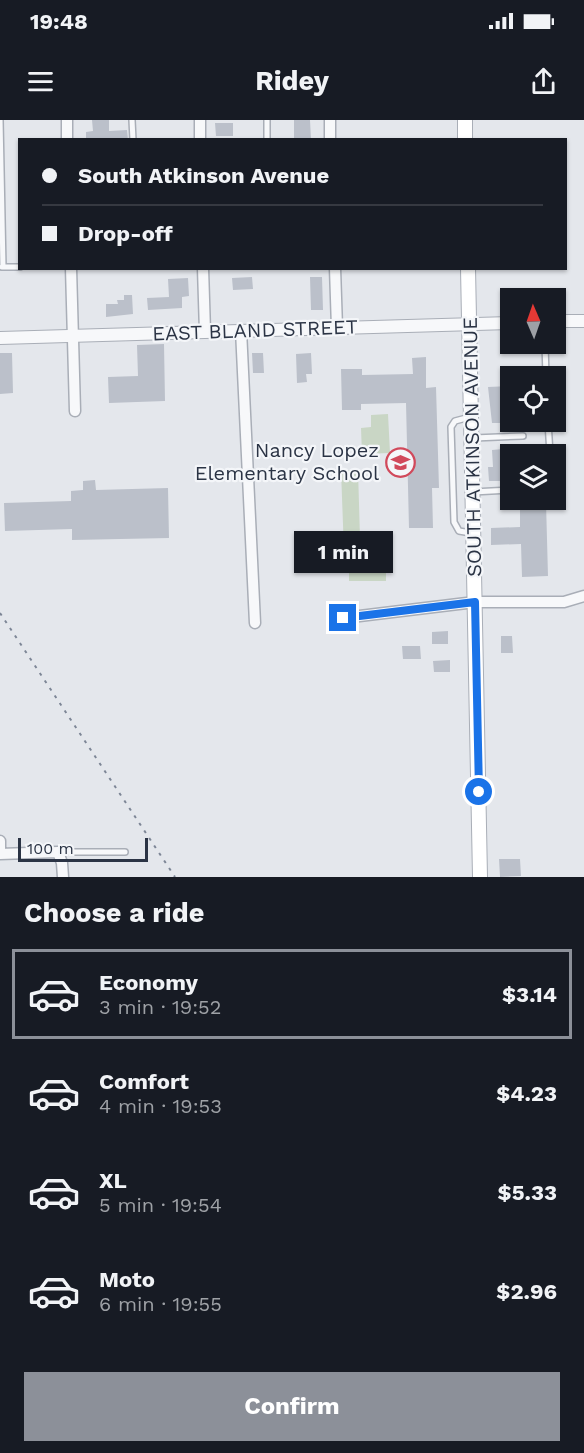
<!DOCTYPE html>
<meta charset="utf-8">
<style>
body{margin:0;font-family:"Work Sans",sans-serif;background:#242831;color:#f1f3f6;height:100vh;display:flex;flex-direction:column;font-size:22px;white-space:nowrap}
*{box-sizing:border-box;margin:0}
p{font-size:20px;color:#9ea1a6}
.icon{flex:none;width:33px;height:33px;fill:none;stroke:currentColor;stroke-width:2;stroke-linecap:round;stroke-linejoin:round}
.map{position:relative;height:757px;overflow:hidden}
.sheet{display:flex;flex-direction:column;background:#171b24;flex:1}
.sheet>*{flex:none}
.top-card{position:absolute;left:18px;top:18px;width:549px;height:132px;border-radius:0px;box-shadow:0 2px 4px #0004;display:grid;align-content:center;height:132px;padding:0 24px;background:#171b24}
.needle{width:39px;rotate:358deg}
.tools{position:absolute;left:500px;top:168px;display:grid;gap:12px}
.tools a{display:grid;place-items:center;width:66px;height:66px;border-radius:0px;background:#171b24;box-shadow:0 2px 4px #0004;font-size:30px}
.scale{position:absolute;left:18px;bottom:15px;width:130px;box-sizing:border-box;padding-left:6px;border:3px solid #2b3445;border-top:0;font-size:16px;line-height:21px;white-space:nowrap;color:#2b3445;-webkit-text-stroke:4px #f4f6f9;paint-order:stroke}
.end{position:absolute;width:27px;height:27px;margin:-14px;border:8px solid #1a73e8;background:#fff;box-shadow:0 0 0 3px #fff}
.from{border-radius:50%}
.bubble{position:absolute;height:42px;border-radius:0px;background:#171b24;box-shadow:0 2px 4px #0004;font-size:20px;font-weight:700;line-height:42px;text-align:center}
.top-card b{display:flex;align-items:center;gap:21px;height:57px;font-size:22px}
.top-card b+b{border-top:2px solid #363941}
.top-card i{width:15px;height:15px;background:#f1f3f6}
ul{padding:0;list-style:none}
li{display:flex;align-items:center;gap:18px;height:90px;margin:0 12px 9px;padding:0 12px;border:3px solid transparent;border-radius:0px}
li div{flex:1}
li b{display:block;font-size:22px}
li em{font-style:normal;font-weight:700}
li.current{border-color:#8c9099}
li>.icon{width:54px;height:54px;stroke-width:1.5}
h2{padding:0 24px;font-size:27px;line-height:72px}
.primary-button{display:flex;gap:12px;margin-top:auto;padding:12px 24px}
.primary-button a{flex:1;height:69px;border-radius:0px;background:#8c9099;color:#fff;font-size:24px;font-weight:700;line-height:69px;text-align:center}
.status{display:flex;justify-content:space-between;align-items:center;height:42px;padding:0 30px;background:#171b24;direction:ltr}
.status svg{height:16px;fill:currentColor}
header{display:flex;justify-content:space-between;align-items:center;height:78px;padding:0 24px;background:#171b24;font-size:27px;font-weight:700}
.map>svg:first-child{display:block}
</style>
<div class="status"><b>19:48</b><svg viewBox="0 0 49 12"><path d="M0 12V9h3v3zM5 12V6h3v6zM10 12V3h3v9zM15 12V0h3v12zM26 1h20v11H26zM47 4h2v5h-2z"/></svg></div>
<header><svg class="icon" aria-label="menu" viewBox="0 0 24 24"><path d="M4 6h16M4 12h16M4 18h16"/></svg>Ridey<svg class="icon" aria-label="share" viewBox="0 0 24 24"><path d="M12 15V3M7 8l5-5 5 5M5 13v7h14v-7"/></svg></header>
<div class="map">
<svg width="584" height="757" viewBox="0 0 584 757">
<rect width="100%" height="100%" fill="#e4e7ec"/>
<path fill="#c9d6c5" d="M388 294 390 333 362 334 361 308 371 307V295Z
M341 350H358L360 418 352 419V431L344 432Z
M386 440V461H349V441Z"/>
<path fill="#bbc0ca" d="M92 0H109V11L127 10 128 20H86V12L93 11Z
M294 0H310L311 20H294Z
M215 3H233V16H216Z
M252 157 253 169 233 170 232 158Z
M310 157H322L323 190H311Z
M188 158 189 176 182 177V188L148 190 147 178 169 177 168 159Z
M124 175H132L133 194 106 197V184H118L117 180H124Z
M164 224 165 281 109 283 108 257 138 256 137 225Z
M0 233H12L13 273 0 274Z
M252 233H263L264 253H253Z
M311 233 312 254H306L307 262 297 263 296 234Z
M426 237V268L436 267 439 368H432L433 408H409L406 283 361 284V290H342L341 249H362V255L413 254 412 238Z
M510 266V285H502L503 303H492L488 267Z
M503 329 504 347H510V361H489L488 347H493L492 330Z
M95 360 96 370 168 368 169 418 72 420V409L5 411 4 383 71 381V371L83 370V361Z
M546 382 548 456 522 457 521 424 491 425V408L520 407V383Z
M448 511V524H432V512Z
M501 516H512L513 533H501Z
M402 526H420L421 539H403Z
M450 540V552H434L433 541Z
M499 739H520L521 756 500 757Z"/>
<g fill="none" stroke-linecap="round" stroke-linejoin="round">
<defs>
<path id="service" d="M0 0 3 147
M132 0 133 20
M267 0V20
M2 147H20
M545 224 546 256
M470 297 455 301 451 307 454 402 459 411 471 413
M548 302 550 334
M474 318 523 316
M473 372 510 370
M58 732H125"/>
<path id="minor" d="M67 0V20
M200 0V20
M330 0V20
M71 148 75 291
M203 148 205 212
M335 148 337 208
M241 210 255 503
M343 498 475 482H564L584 476
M0 721V734
M0 734 58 732 62 743 63 757"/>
<path id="tertiary" d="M555 201H584
M0 218 510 203"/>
<path id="secondary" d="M465 0V20
M468 148 480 757"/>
</defs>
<use href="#service" stroke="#a9aeb7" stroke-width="8"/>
<use href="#minor" stroke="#a9aeb7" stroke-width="13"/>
<use href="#tertiary" stroke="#a9aeb7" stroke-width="14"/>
<use href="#secondary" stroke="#a9aeb7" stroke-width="16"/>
<use href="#service" stroke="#f7f8fa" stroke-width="5"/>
<use href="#minor" stroke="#f7f8fa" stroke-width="10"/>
<use href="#tertiary" stroke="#f7f8fa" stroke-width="12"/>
<use href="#secondary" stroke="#fff" stroke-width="14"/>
<path stroke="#7d8696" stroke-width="2" stroke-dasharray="3 6" stroke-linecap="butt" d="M0 493 175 757"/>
</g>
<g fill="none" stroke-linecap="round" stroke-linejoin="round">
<path stroke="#1a73e8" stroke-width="8" d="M343 498 475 482 479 672"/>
</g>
<defs>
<symbol id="school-ring" viewBox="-11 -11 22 22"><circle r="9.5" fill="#f4f6f9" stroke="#d1495b" stroke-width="1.5"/><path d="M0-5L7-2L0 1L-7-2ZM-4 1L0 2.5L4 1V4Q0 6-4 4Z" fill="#d1495b"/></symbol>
</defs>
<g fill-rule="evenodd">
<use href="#school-ring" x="384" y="326" width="33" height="33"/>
</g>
<g text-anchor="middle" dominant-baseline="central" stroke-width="4.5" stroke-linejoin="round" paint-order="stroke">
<g font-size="20" fill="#2b3445" stroke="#f4f6f9">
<text transform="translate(255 210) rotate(-2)">EAST BLAND STREET</text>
<text transform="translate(472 327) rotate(-91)">SOUTH ATKINSON AVENUE</text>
</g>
<g font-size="20" fill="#2b3445" stroke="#f4f6f9" text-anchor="end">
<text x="379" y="330">Nancy Lopez<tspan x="379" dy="23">Elementary School</tspan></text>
</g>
</g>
</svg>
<div class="tools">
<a><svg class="needle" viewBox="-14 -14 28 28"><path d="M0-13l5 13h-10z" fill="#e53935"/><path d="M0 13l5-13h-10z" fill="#9ea1a6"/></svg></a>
<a><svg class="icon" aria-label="locate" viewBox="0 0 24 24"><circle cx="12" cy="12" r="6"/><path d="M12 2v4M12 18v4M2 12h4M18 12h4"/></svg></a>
<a><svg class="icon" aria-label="layers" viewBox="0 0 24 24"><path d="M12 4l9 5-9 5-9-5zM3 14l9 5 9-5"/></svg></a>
</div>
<div class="scale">100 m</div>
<i class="end from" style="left:479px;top:672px"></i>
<i class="end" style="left:343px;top:498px"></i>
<div class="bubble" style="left:294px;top:411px;width:99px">1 min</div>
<div class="top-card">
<b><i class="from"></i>South Atkinson Avenue</b>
<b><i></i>Drop-off</b>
</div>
</div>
<section class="sheet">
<h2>Choose a ride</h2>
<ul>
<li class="current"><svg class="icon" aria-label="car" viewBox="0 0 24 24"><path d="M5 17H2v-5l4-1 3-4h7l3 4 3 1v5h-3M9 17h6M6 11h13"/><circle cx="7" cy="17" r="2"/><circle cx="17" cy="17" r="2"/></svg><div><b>Economy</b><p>3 min · 19:52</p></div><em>$3.14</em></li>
<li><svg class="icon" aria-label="car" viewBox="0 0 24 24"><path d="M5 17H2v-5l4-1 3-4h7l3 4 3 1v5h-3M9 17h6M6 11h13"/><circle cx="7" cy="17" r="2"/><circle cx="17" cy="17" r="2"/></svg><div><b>Comfort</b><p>4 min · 19:53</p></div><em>$4.23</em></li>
<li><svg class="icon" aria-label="car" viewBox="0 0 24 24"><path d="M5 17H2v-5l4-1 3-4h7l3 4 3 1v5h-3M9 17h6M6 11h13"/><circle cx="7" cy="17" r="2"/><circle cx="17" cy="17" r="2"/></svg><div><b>XL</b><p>5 min · 19:54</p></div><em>$5.33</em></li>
<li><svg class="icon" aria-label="car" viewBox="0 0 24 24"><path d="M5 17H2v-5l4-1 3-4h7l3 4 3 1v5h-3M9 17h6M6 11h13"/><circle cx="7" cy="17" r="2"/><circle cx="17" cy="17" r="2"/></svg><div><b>Moto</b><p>6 min · 19:55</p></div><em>$2.96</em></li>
</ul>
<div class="primary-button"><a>Confirm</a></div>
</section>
